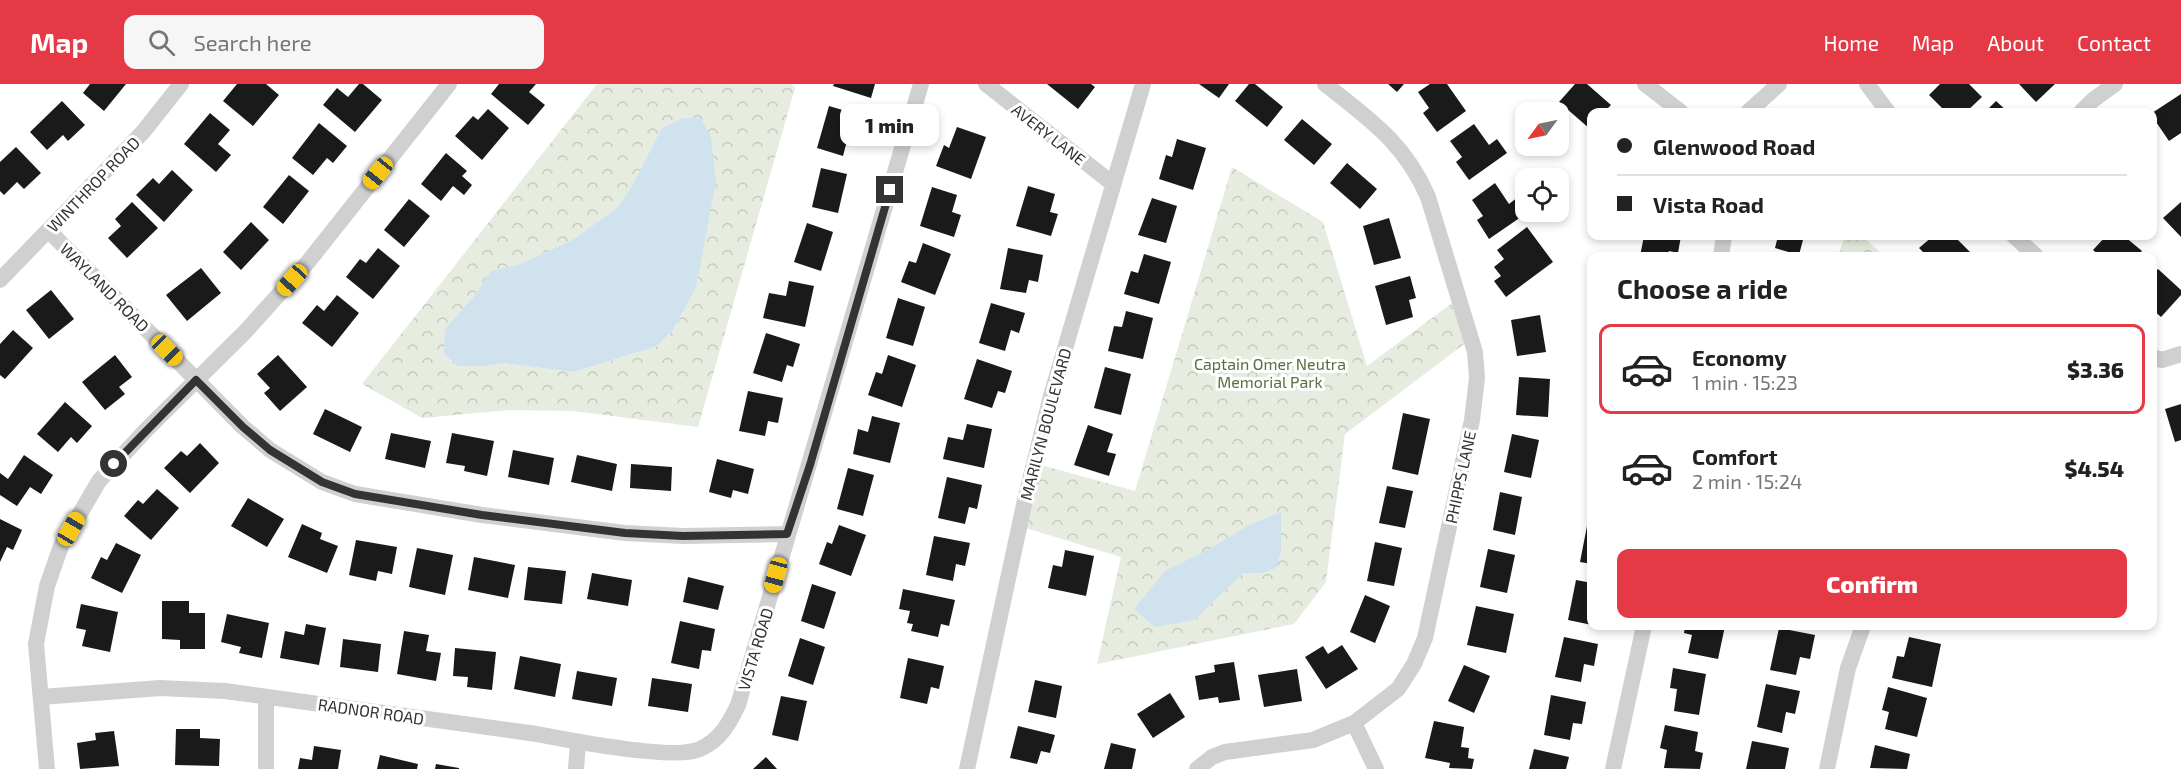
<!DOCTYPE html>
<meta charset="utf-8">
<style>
body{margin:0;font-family:"Exo 2",sans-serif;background:#f6f6f6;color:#222;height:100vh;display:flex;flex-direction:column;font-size:22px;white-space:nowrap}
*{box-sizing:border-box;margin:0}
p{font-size:20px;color:#767676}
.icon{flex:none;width:33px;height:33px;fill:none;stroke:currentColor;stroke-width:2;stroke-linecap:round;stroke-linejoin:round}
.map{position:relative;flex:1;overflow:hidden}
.sheet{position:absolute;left:1587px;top:168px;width:570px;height:378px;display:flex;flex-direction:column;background:#fff;border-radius:12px;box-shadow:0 3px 9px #0003}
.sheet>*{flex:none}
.hud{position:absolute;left:1587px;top:24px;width:570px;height:132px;border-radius:12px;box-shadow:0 3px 9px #0003;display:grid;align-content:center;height:132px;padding:0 30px;background:#fff}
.needle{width:39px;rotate:237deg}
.tools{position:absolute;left:1515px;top:18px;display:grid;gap:12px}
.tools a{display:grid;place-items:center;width:54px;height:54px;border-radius:12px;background:#fff;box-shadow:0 3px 9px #0003;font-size:30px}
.end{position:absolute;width:27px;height:27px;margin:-14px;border:8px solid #333;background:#fff;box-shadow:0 0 0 3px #fff}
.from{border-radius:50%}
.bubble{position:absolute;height:42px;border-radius:12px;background:#fff;box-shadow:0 3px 9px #0003;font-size:20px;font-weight:800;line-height:42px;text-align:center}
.car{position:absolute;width:18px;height:36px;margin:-18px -9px;border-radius:8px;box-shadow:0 0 4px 2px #0007;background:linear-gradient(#f5c518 24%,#345 0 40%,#f5c518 0 76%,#345 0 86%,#f5c518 0)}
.hud b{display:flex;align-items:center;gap:21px;height:57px;font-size:22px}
.hud b+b{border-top:2px solid #e0e0e0}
.hud i{width:15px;height:15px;background:#222}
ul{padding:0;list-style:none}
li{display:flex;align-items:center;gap:18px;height:90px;margin:0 12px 9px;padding:0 18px;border:3px solid transparent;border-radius:12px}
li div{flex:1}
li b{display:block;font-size:22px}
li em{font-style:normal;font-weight:800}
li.selected{border-color:#e63946}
li>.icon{width:54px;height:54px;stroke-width:1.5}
h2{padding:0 30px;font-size:27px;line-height:72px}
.action{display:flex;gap:12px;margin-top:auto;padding:12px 30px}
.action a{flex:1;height:69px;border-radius:12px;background:#e63946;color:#fff;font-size:24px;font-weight:800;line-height:69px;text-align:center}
header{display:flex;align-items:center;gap:36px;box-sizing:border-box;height:84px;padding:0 30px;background:#e63946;color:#fff}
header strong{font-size:28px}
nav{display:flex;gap:33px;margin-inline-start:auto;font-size:21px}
.search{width:420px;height:54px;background:#f6f6f6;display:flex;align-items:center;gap:15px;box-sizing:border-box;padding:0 21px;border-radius:12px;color:#767676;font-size:22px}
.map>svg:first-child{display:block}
</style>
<header>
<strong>Map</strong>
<div class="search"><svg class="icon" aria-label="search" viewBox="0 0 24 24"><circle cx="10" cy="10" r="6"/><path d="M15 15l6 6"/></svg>Search here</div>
<nav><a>Home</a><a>Map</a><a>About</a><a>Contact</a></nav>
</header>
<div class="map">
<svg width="2181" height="685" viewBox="0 0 2181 685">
<defs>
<pattern id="forest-crowns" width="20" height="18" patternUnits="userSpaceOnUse" patternTransform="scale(1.5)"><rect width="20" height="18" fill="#e6ecdf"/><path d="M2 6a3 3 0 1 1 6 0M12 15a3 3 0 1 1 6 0" fill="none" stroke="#c6cbc0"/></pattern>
</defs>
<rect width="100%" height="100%" fill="#fff"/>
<path fill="url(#forest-crowns)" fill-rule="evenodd" d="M597 0H791L795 4 698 343 573 327 510 326 422 334 362 300ZM661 45 701 174 696 204 673 246 657 262 574 288 503 279 472 215 491 187 520 180 572 156 618 123 634 98Z
M1232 83 1323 138 1367 282 1459 214 1471 255 1345 350 1326 498 1294 540 1097 580 1121 473 1019 442 1034 379 1135 407Z
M1845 152H1862L1884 172H1838Z"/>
<path fill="#cfe2ee" d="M683 34H701L711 54 716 97 696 204 673 246 657 262 574 288 503 279 485 282H458L444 270 445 245 472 215 491 187 520 180 572 156 618 123 634 98 661 45Z
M1281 428V468L1276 484 1263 489H1243L1194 536 1155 543 1134 525 1165 487 1211 464 1249 441Z"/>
<path fill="#1a1a1a" d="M90 0H126L104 27 83 9Z
M237 0H266L279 11 253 42 223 17Z
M359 0H363L382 16 355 48 323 21 337 4 348 13Z
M499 0H536L529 8 545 21 528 41 491 10Z
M834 0H875L871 14 833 2Z
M1047 0H1091L1095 3 1078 25Z
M1199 0H1229L1219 14Z
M1249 0H1255L1283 23 1267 43 1235 17Z
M1388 0H1404L1397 8Z
M1430 0H1447L1466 27 1437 48 1423 29 1429 24 1418 8Z
M1575 0H1587L1611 21 1604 28H1592L1590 45 1559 18Z
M1940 0H1969L1982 13 1966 28H1946L1929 11Z
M2019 0H2055L2036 18Z
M2181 10V49L2169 57 2152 32V29Z
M62 17 85 41 68 57 63 51 47 66 30 48Z
M1996 17 2008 28H1985Z
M829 22 863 32 856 55 848 53 843 72 817 64Z
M488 25 509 44 482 76 455 52 473 32 478 36Z
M210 29 230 46 218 60 231 71 216 88 184 60Z
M1302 35 1332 60 1314 81 1284 56Z
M319 39 347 62 333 79 327 74 313 91 292 74Z
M1474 40 1489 61 1497 55 1507 69 1469 96 1456 78 1462 73 1450 57Z
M957 43 986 53 971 95 936 82 944 61 949 64Z
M1177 55 1206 64 1193 106 1159 95 1166 71 1172 73Z
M16 63 41 89 24 105 17 98 4 111 0 107V78Z
M446 69 467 87 462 92 472 101 464 111 453 102 441 117 421 100Z
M1347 79 1377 105 1360 125 1330 99Z
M821 84 847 90 838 129 812 123Z
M172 86 193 106 164 138 136 111 153 94 159 100Z
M289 91 309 107 283 140 263 123Z
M1495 99 1509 120 1518 113 1526 123V128H1528L1489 155 1477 136 1483 132 1472 116Z
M1028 102 1055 110 1050 128 1058 130 1051 152 1016 142Z
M932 103 957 111 952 128 961 131 954 153 920 142Z
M1152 114 1177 122 1166 159 1138 151Z
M409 115 430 132 404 163 384 146Z
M132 118 158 144 127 174 108 154 121 142 115 135Z
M2181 118V153L2163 134Z
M1389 134 1401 174 1374 181 1363 142Z
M251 138 269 156 241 186 223 168Z
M807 139 833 148 821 187 794 178Z
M1527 143 1553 178 1506 213 1494 197 1501 192 1494 183 1504 175 1497 166Z
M1644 152H1681L1678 169 1669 167 1668 172H1640Z
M1778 152H1804L1799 171 1775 164Z
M1933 152H1954L1972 170 1969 172H1927L1919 164Z
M2106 152H2124L2142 167 2137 172H2100L2093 166Z
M923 159 951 170 935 211 901 198 909 177 916 179Z
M378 164 400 182 373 215 346 193 360 175 366 179Z
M1008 164 1043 171 1038 198 1029 196 1026 209 1000 205Z
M1144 170 1171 178 1159 220 1124 210 1131 187 1138 189Z
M201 184 221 209 187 237 166 211Z
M2158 185 2181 206V211L2161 233 2152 225V191Z
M1410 192 1416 214 1409 216 1413 233 1386 241 1375 202Z
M789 197 814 202 805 243 763 234 769 209 786 212Z
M51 206 74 235 49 255 26 226Z
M337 211 359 229 332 263 302 239 317 221 324 227Z
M898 214 925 223 913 262 886 254Z
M991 219 1025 229 1019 249 1011 246 1005 267 979 259Z
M1126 227 1153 234 1143 275 1108 267 1114 242 1122 243Z
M1540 231 1546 268 1517 272 1511 236Z
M13 246 33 264 5 295 0 291V260Z
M766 249 800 260 793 283 787 281 782 298 753 289Z
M115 271 132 293 119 303 125 310 105 326 82 298Z
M278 271 307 303 280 327 264 309 270 304 257 290Z
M888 271 916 281 902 323 868 311 876 288 882 290Z
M977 275 1012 287 1005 309 998 307 992 324 964 315Z
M1105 283 1131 290 1121 331 1094 324Z
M1519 293 1550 295 1548 333 1516 331Z
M748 307 783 314 778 339 768 337 765 352 739 347Z
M65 318 92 342 77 359 71 353 58 368 37 350Z
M2181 320V356L2175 358 2165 325Z
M325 325 362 343 350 368 313 350Z
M1403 329 1430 335 1418 391 1392 385Z
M872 332 900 339 890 379 853 370 858 345 868 348Z
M967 340 992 345 984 384 943 375 948 353 963 356Z
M1088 341 1113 350 1107 368 1116 370 1109 392 1074 381Z
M391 349 431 357 425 384 385 375Z
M452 349 494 357 487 392 464 387 465 382 446 379Z
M1512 350 1539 356 1531 394 1504 388Z
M200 359 219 379 190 409 164 384 181 367 187 372Z
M513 366 554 374 549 401 508 393Z
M24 371 53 391 41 410 30 403 17 422 0 411V389L8 395Z
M577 371 617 380 612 407 571 398Z
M717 375 754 385 748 410 733 406 731 414 709 408Z
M631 380 672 383 671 407 630 404Z
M848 384 874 391 863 432 837 425Z
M947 393 982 401 977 425 969 423 965 440 938 434Z
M1387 402 1413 407 1405 444 1379 439Z
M157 405 179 424 151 456 124 432 138 416 143 420Z
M1500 408 1522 413 1515 451 1493 446Z
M248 414 284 435 267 463 231 442Z
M0 435 22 446 13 466 7 463 0 478Z
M1588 437 1592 438V480L1580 478Z
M302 440 322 449 320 455 338 462 327 489 288 473Z
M839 441 866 451 851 492 819 480 827 458 832 460Z
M934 452 970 459 965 482 956 480 953 497 926 491Z
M356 456 397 463 392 490 378 487 376 497 349 491Z
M1375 458 1402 464 1394 502 1367 497Z
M116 459 141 471 122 509 91 494 101 473 107 476Z
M417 464 453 471 445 511 409 503Z
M1488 465 1515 471 1507 509 1480 503Z
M1065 466 1094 472 1086 512 1048 504 1053 481 1062 483Z
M474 473 515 481 508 514 468 506Z
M528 483 566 487 562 520 524 516Z
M592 489 632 496 628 522 587 515Z
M688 493 724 502 718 526 683 518Z
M1576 496 1592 499V541L1568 536Z
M812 500 836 508 824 545 801 537Z
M903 505 955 516 949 542 941 540 938 553 911 547 913 540 907 539 910 527 899 525Z
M1365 511 1390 522 1375 559 1350 548Z
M162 517H189V529H205V565H180V556L162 555Z
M81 520 118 528 110 568 82 562 86 546 76 544Z
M1476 522 1514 530 1506 569 1467 561Z
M227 530 269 539 262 574 239 569 241 563 221 558Z
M680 537 715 545 711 567 702 566 699 585 671 579Z
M306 540 326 544 319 581 280 574 285 547 304 551Z
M1685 542H1725L1718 575 1688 569 1692 551 1684 549Z
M1779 544 1815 551 1810 575 1800 573 1796 591 1770 586Z
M404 547 429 551 426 567 441 569 436 597 397 590Z
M1564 553 1598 560 1594 582 1584 580 1581 598 1555 593Z
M1909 553 1941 560 1932 603 1892 594 1897 572 1904 573Z
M800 554 825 563 813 601 788 592Z
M343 555 381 560 378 588 340 583Z
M1342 561 1358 585 1326 605 1305 573 1323 562 1328 570Z
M455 564 496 568 492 606 467 603 468 593 453 592Z
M520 572 561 580 555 613 514 605Z
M908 574 944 582 939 605 931 603 927 620 900 614Z
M1234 578 1240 616 1219 619 1218 613 1199 616 1195 592 1215 588 1214 581Z
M1464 581 1490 592 1474 629 1448 617Z
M1673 584 1706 590 1699 631 1674 627 1677 605 1670 604Z
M1297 585 1302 617 1264 623 1258 591Z
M577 587 617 594 612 622 572 615Z
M652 594 692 600 688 628 648 622Z
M1035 596 1062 602 1056 634 1028 628Z
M1766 600 1800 607 1795 630 1786 628 1782 649 1757 643Z
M1888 603 1927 614 1917 653 1885 645 1889 628 1882 626Z
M1170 609 1185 633 1153 654 1137 630Z
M1551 611 1586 618 1582 640 1573 639 1570 656 1544 651Z
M781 612 807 617 798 657 772 651Z
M1434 637 1464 643 1461 663 1469 664 1468 674 1474 675 1472 685 1449 684 1450 679 1425 674Z
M1665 641 1698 648 1695 667 1703 669 1700 685 1664 684 1667 666 1660 664Z
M1018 642 1055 651 1050 669 1041 667 1037 680 1010 674Z
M176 645H200V654L220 655 219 682 175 681Z
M114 647 119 682 80 685 77 659 96 656 95 649Z
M1752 657 1789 664 1785 685H1746Z
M1111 659 1136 665 1132 685H1104Z
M1875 661 1910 670 1907 685 1870 684Z
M314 662 341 666 338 685H298L300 674 312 676Z
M1534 665 1569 673 1566 685H1529Z
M380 671 418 680 417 685H377Z
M766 673 777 685H753Z
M436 680 459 684V685H435Z"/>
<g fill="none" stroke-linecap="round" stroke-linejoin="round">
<path stroke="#d0d0d0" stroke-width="16" d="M986 0 1113 100
M1645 0 1681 28
M1867 0 1888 28
M1748 28 1779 0
M2081 28 2093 16 2115 0
M49 147 243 343 270 366 322 398 355 410 482 431 625 449 683 452 787 450
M2014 152 2036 172
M1721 172 1724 152
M0 196 143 48 181 0
M2152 273 2162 276 2181 270
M41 613 160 604 225 607 537 650C568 656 675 677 700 665 720 656 729 640 738 621L921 0
M266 613V685
M1354 639 1376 685
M47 685 36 560 47 502 61 462 99 397 146 346 245 248 308 178 449 0
M576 685 578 658
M967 685 1025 416 1051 312 1143 0
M1197 685 1212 673 1225 668 1313 656 1354 639 1398 605 1414 580 1425 554 1472 336 1477 294 1475 268 1428 113C1405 59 1369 35 1325 0
M1613 685 1644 542
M1827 685 1848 584 1863 542"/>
</g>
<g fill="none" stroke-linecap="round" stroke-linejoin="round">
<path stroke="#333" stroke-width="8" d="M114 380 196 296 243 343 270 366 322 398 355 410 482 431 625 449 683 452 787 450 810 381 890 106"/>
</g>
<g text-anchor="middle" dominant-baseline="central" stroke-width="6" stroke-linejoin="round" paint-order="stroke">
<g font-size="16" fill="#333" stroke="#fff">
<text transform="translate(1049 50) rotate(38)">AVERY LANE</text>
<text transform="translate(93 100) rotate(-46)">WINTHROP ROAD</text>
<text transform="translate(105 203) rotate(45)">WAYLAND ROAD</text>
<text transform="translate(1045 340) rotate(-75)">MARILYN BOULEVARD</text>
<text transform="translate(1460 393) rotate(-78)">PHIPPS LANE</text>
<text transform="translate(755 565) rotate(-73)">VISTA ROAD</text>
<text transform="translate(371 627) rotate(8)">RADNOR ROAD</text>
</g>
<g font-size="16" fill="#56703f" stroke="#fff">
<text x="1270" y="279">Captain Omer Neutra<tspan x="1270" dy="18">Memorial Park</tspan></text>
</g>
</g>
</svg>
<div class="tools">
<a><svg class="needle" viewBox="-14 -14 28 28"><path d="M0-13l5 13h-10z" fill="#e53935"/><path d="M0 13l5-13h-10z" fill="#767676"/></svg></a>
<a><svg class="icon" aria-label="locate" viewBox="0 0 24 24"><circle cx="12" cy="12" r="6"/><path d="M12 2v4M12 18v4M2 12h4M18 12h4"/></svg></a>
</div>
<i class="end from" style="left:114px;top:380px"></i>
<i class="end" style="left:890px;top:106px"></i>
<div class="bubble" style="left:840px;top:20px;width:99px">1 min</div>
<i class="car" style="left:378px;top:89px;rotate:219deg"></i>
<i class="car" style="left:292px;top:196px;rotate:222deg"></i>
<i class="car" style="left:167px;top:266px;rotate:135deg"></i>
<i class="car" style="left:71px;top:445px;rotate:30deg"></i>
<i class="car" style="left:776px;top:491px;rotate:195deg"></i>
<div class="hud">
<b><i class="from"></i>Glenwood Road</b>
<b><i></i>Vista Road</b>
</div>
<section class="sheet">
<h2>Choose a ride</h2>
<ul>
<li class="selected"><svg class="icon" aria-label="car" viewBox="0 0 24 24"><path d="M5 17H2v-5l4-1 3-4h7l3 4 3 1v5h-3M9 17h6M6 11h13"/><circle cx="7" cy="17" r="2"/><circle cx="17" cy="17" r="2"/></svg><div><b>Economy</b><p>1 min · 15:23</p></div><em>$3.36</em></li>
<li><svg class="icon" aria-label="car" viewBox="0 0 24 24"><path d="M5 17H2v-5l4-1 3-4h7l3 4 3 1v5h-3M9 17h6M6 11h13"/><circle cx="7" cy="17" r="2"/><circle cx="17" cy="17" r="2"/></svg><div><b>Comfort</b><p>2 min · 15:24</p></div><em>$4.54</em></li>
</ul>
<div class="action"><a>Confirm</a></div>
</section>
</div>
